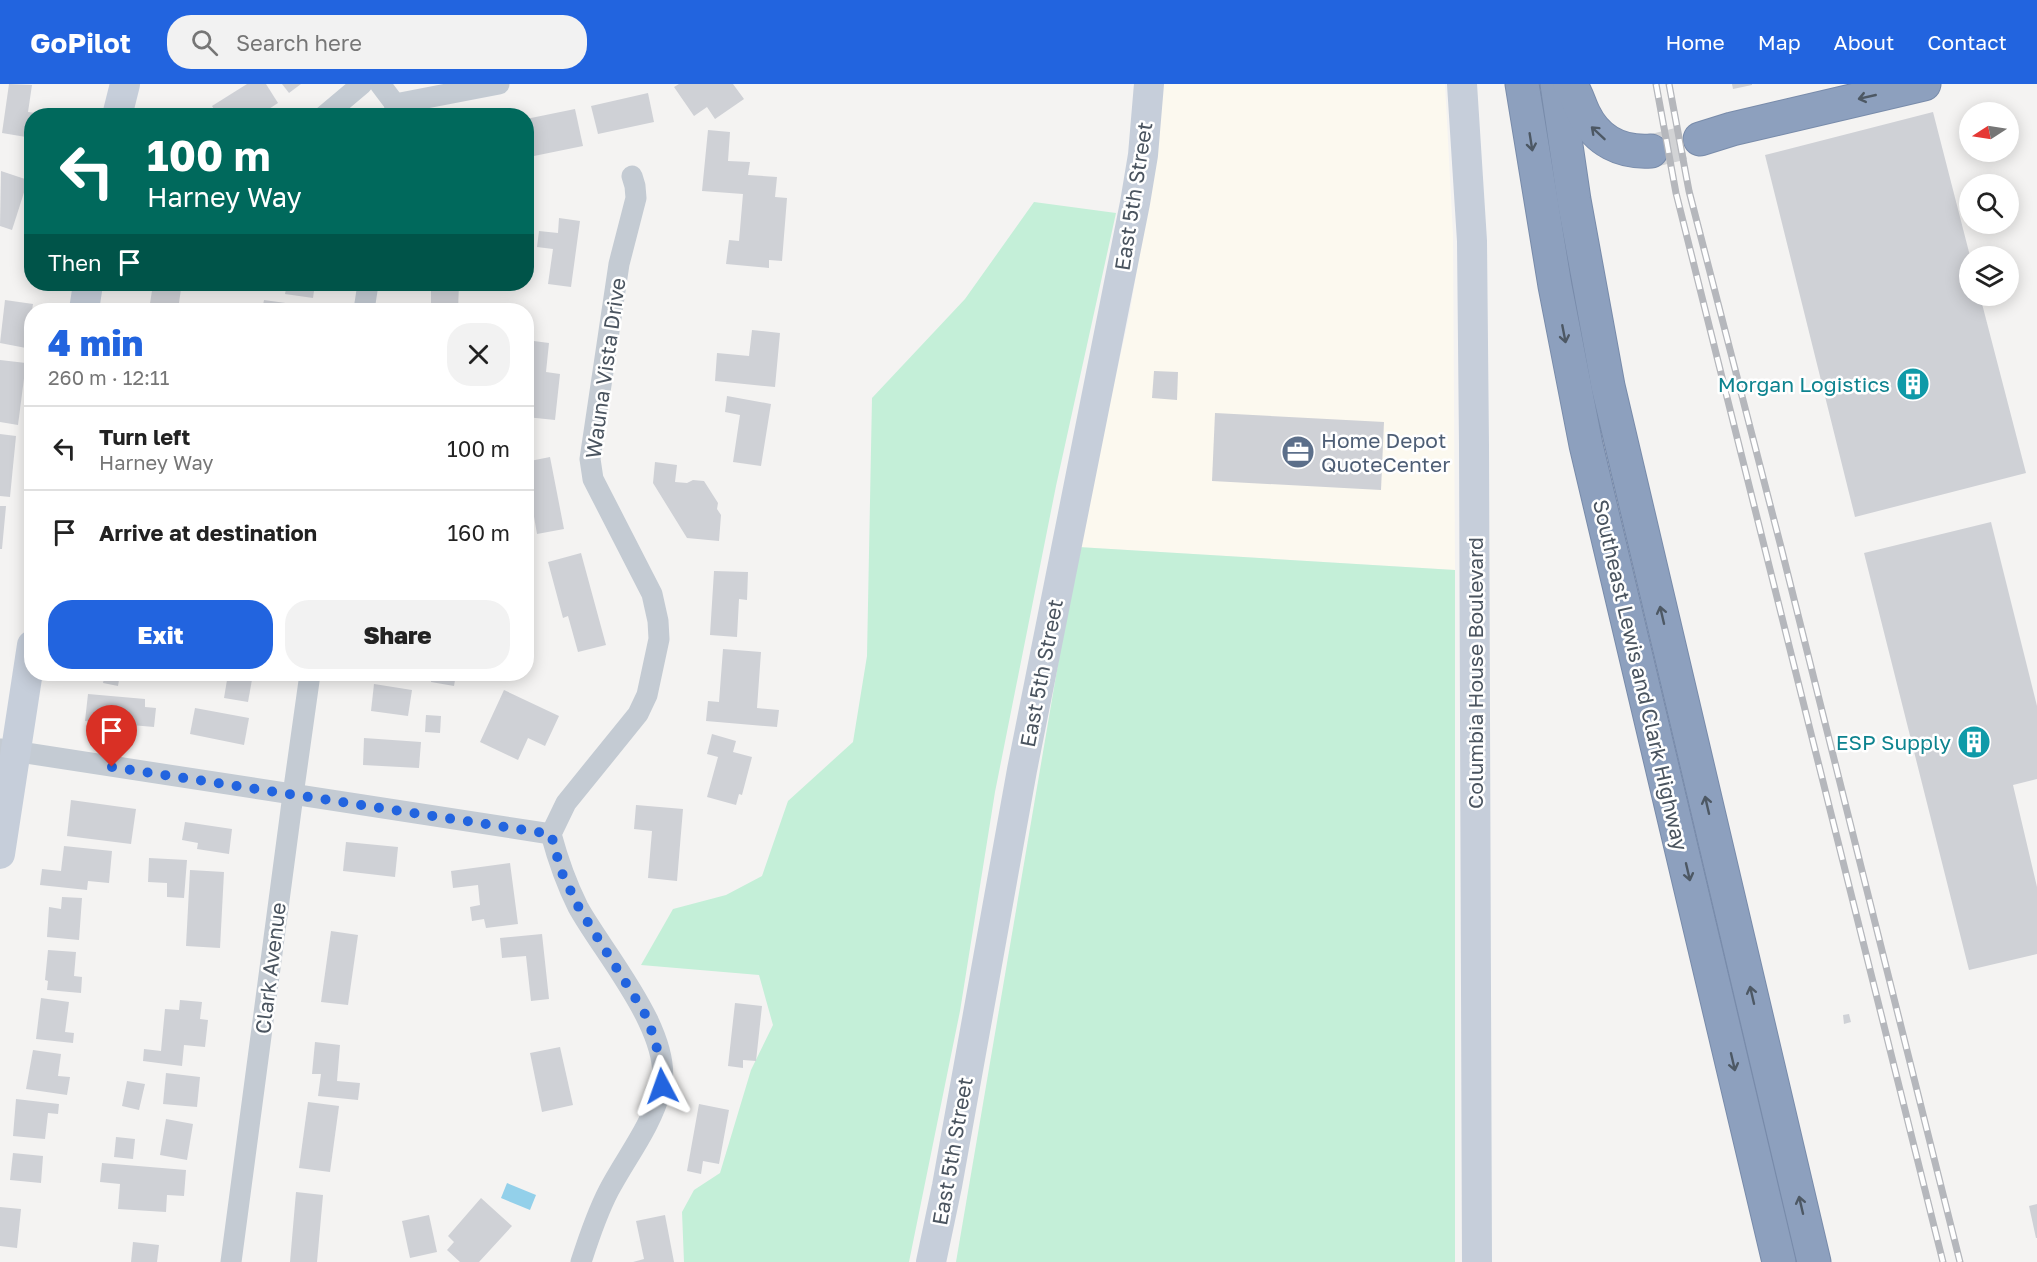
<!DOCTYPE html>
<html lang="en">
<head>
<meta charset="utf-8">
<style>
  :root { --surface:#fff; --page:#f2f2f2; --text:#222; --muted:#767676; --line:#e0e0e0; --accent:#2264df }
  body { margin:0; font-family:"Golos Text",sans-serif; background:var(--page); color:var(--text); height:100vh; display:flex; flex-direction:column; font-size:22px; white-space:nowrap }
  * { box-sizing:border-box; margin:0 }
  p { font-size:20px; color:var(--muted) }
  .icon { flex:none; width:33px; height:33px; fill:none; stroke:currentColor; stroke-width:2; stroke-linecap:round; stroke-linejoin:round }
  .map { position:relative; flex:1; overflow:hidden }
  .panel { position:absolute; left:24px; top:219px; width:510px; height:378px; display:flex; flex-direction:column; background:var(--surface); border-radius:24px; box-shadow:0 3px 15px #0003 }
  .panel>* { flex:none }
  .guide { position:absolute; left:24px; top:24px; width:510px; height:183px; border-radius:24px; box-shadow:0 3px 15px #0003; background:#00695c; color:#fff; overflow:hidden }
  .needle { width:39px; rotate:258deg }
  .tools { position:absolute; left:1959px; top:18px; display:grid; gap:12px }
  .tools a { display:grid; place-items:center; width:60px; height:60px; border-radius:50%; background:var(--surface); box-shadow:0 3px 15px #0003; font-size:30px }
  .pin { position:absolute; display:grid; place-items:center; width:51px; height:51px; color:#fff; margin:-62px -26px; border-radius:50% 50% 50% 0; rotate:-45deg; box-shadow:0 0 6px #0007 }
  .pin .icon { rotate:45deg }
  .me { position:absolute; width:66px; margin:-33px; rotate:356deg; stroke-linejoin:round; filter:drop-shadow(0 0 4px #0008) }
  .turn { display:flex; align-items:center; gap:21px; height:126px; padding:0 24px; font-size:27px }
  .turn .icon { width:78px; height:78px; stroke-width:2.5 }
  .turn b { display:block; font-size:42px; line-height:51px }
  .then { display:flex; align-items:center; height:57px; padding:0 24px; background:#0003; gap:12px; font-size:22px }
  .round { display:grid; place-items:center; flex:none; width:63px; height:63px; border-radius:24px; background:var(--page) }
  .summary { display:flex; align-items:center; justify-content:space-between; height:102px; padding:0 24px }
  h1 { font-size:36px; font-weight:800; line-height:45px; color:var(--accent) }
  .cta { display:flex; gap:12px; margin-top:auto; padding:12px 24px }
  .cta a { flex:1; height:69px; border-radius:24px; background:var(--accent); color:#fff; font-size:24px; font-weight:800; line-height:69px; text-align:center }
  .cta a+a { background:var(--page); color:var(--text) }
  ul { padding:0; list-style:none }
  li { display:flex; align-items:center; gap:18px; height:84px; padding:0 24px; border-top:2px solid var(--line) }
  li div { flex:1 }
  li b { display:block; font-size:22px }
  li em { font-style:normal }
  header { display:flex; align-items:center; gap:36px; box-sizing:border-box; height:84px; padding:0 30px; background:var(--accent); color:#fff }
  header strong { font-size:28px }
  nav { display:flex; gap:33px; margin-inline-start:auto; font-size:21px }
  .search { width:420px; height:54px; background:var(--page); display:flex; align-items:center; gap:15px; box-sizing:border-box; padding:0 21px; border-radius:24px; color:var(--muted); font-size:22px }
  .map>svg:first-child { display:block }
</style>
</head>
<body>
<header>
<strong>GoPilot</strong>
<div class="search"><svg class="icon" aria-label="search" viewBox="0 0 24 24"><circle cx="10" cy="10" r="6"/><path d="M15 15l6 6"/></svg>Search here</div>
<nav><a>Home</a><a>Map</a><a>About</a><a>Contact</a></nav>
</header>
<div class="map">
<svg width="2037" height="1178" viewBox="0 0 2037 1178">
  <rect width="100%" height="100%" fill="#f4f3f2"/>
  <polygon fill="#fcf9ef" points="1163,0 1445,0 1453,151 1455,486 1078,463 1130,228 1157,62"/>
  <g fill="#c4efd8">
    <polygon points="1034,118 1116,129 1056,402 995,708 960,927 909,1178 684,1178 682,1128 694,1106 720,1089 751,986 773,941 759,891 641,881 673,825 726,811 762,792 788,717 853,658 867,572 872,314 965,215"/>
    <polygon points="1078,463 1455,486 1455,1178 956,1178"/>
  </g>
  <polygon fill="#93d0ea" points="507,1099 536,1111 530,1126 501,1114"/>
  <g fill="#cfd1d6">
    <polygon points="9,0 32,1 28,28 44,30 32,32 32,54 2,49"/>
    <polygon points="247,0 266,0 278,19 258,32 218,32 212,22"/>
    <polygon points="282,0 301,0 289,9"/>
    <polygon points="679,0 733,0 744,15 715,35 707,23 694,32 674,3"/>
    <polygon points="1732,0 1752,0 1752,1 1733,5"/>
    <polygon points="648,9 654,38 598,50 591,22"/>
    <polygon points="575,25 583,62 529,73 526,62 526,35"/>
    <polygon points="1933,28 1970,172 1970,212 1980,212 2026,389 1855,433 1765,71"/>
    <polygon points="708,46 730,48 728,77 750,78 748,91 777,93 775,113 787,114 782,177 769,176 769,184 726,180 729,156 739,157 743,110 702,107"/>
    <polygon points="1,87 28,96 12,146 0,142"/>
    <polygon points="559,134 580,137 571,203 548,200 553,165 537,163 539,147 558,149"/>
    <polygon points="153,200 181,205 178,226 149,226"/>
    <polygon points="287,200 315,200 313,214 285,210"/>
    <polygon points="431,200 459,200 458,226 438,226 438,223 431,223"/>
    <polygon points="5,216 33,220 26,264 0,259"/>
    <polygon points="264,216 307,222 307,226 262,226"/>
    <polygon points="752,246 780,249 775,303 715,297 717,269 749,272"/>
    <polygon points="526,256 549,259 546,288 560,290 555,336 526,333 529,305 526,305"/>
    <polygon points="0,276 26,279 18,341 0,338"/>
    <polygon points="1154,287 1178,288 1177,316 1152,314"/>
    <polygon points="727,312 771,320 761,382 733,378 740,331 725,328"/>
    <polygon points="1215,329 1384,338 1381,406 1212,397"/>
    <polygon points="0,350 16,352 10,413 0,412"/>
    <polygon points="528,365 530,377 550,373 564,445 537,450 532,421 526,422"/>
    <polygon points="655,378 677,381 675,398 687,399 693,396 704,397 718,419 717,425 721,431 719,457 687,454 653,399"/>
    <polygon points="0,422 6,422 2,465 0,465"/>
    <polygon points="1991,438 2037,622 2037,695 2013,701 2037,803 2037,870 1969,886 1864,469"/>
    <polygon points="581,469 606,561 578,568 568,532 563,534 548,478"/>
    <polygon points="714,487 748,488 747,516 739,515 737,553 710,551"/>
    <polygon points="723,565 761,568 757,624 779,626 777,643 706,637 708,617 719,618"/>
    <polygon points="105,590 120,590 118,602 103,599"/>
    <polygon points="228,590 253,590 248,618 224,614"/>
    <polygon points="432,590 456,590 454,602 431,598"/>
    <polygon points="374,600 412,606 408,632 371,627"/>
    <polygon points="504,606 559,632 545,662 528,654 518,676 480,658"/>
    <polygon points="88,610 145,615 145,623 156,624 154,643 85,637"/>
    <polygon points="195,624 249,634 244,661 190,650"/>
    <polygon points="426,631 441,632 440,649 425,648"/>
    <polygon points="712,650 736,657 733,668 752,673 742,711 739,710 736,721 707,713 718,673 707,670"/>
    <polygon points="364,654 421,658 419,684 363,681"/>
    <polygon points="71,716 136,725 131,760 67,752"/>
    <polygon points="636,721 683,725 677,797 648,794 652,747 634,745"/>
    <polygon points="185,738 232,745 229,770 197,765 198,759 182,756"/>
    <polygon points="346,758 398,763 395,793 343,787"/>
    <polygon points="64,762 112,767 109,799 88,797 87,806 40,801 42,785 61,787"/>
    <polygon points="149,774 187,776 184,814 167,813 167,799 148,798"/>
    <polygon points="510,779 518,840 486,844 484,835 472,837 470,823 480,821 478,801 453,804 451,787"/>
    <polygon points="190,786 224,788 220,864 186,862"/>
    <polygon points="62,813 82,814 79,856 47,853 49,823 61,825"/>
    <polygon points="331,847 358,851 348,921 321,918"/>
    <polygon points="542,850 549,915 531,917 526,872 502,874 500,854"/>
    <polygon points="48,866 76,868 74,892 82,893 81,909 47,906 48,897 45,896"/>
    <polygon points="41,914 69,918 65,948 74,949 73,959 36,955"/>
    <polygon points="180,916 202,918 200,935 208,936 205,963 184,961 182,982 143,977 144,965 161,967 165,925 179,926"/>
    <polygon points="735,919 762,922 756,977 743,976 743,984 728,982"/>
    <polygon points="1849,930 1851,938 1844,940 1843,931"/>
    <polygon points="315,958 340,961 337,997 360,999 358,1016 318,1012 321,990 312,990"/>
    <polygon points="560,963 573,1021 542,1028 530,969"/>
    <polygon points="33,966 61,970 58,992 70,993 67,1011 26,1005"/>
    <polygon points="166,989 200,993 197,1023 163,1020"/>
    <polygon points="127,997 145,1000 139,1026 122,1022"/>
    <polygon points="16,1015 59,1020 58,1030 48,1029 45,1055 13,1052"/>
    <polygon points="308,1018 339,1022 330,1088 299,1084"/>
    <polygon points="699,1020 729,1026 719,1080 703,1077 701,1090 687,1087"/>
    <polygon points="166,1035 193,1040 187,1076 160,1071"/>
    <polygon points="116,1053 135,1055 133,1075 114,1073"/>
    <polygon points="13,1069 43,1072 41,1099 10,1096"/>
    <polygon points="102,1079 186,1086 184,1112 167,1111 166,1128 118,1125 120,1100 100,1098"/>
    <polygon points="296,1108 323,1111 317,1178 290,1178"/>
    <polygon points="481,1114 512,1142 479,1178 460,1178 447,1166 454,1158 448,1152"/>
    <polygon points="2037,1120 2037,1154 2036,1154 2029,1122"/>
    <polygon points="0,1123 21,1125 17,1164 0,1162"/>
    <polygon points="429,1131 437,1168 410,1174 402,1137"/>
    <polygon points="665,1131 674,1178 633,1178 644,1175 636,1137"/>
    <polygon points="133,1158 159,1161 157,1178 131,1178"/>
  </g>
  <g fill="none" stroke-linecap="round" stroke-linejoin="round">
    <polyline stroke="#d2d3d5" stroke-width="33" stroke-dasharray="33 16" stroke-linecap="butt" points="1651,67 1700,55"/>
    <defs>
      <g id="highway">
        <polyline points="1522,0 1555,202 1586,361 1779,1178"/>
        <polyline points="1557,0 1574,116 1608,302 1814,1178"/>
        <path d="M1570,0C1577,10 1579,20 1584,30C1597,57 1622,69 1651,67"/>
        <polyline points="1700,55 1732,45 1924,0"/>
      </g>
    </defs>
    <use href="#highway" stroke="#788baa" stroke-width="35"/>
    <g stroke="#c4cbd3" stroke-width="21">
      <polyline points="380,0 395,20 394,32"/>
      <polyline points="395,20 499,0"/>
      <polyline points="324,32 362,0"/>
      <polyline points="364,226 368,200"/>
      <polyline points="0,665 551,750"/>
      <polyline points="231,1178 293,711 310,590"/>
      <path d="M581,1178C589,1153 597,1129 609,1106C627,1072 651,1043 661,1005C675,950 603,869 578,823C566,799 558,776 551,750L566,719L638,630L647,611L659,555L658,537L652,510L593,395L590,375L619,180L636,114L635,102L632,92"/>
    </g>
    <g stroke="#c6ceda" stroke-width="30">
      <polyline points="1462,0 1472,157 1474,361 1477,1178"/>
      <polyline points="117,32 125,0"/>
      <polyline points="84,226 88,200"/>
      <polyline points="0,770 32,561"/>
      <polyline points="931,1178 947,1102 1022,686 1135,119 1143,71 1149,0"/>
    </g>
    <use href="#highway" stroke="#8da0be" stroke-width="33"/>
    <defs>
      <g id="rail">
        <polyline points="1656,0 1676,109 1943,1178"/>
        <polyline points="1669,0 1689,107 1781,463 1960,1178"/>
      </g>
    </defs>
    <use href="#rail" stroke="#b5b7bc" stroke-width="7"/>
    <use href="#rail" stroke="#fff" stroke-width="4.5" stroke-dasharray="14" stroke-linecap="butt"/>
  </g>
  <defs><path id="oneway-shaft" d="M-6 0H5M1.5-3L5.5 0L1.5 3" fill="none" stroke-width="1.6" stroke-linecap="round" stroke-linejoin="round" transform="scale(1.5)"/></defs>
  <g stroke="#4d5864">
    <use href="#oneway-shaft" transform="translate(1867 13) rotate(167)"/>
    <use href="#oneway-shaft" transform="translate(1598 49) rotate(-137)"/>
    <use href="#oneway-shaft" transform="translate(1531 58) rotate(81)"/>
    <use href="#oneway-shaft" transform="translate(1564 250) rotate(79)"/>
    <use href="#oneway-shaft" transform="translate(1662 531) rotate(-103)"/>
    <use href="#oneway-shaft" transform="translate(1707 721) rotate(-103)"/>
    <use href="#oneway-shaft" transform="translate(1688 788) rotate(77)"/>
    <use href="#oneway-shaft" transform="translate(1752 911) rotate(-103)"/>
    <use href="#oneway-shaft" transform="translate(1733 978) rotate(77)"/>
    <use href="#oneway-shaft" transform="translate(1801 1121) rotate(-103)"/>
  </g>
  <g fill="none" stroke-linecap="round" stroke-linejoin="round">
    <path stroke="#2264df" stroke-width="10" stroke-dasharray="0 18" d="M112,683L551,750L561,787L579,824L644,928C655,953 661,974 662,1002"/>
  </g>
  <defs>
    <symbol id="building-disc" viewBox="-11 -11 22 22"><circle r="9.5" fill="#0f9aa8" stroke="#fff"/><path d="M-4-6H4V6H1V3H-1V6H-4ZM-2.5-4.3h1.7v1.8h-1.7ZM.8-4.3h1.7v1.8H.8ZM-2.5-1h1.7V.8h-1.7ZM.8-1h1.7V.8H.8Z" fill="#fff"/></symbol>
    <symbol id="office-disc" viewBox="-11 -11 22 22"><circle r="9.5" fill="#5c6f8a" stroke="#fff"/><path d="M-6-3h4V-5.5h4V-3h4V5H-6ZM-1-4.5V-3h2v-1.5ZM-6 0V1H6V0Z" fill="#fff"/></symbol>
  </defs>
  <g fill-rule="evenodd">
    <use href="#building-disc" x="1894" y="281" width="38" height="38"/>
    <use href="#office-disc" x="1279" y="349" width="38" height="38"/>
    <use href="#building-disc" x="1955" y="639" width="38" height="38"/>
  </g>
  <g text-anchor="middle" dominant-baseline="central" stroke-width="5" stroke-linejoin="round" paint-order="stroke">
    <g font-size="21" fill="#4a545f" stroke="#fff">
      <text transform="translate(1133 112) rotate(-81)">East 5th Street</text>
      <text transform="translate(605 284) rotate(-82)">Wauna Vista Drive</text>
      <text transform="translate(1041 589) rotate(-79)">East 5th Street</text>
      <text transform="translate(1475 589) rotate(-90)">Columbia House Boulevard</text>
      <text transform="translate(1641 591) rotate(77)">Southeast Lewis and Clark Highway</text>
      <text transform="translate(270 884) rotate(-83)">Clark Avenue</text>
      <text transform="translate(952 1067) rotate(-80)">East 5th Street</text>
    </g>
    <g font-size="21" fill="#0d838f" stroke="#fff" text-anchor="end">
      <text x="1890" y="300">Morgan Logistics</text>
      <text x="1951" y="658">ESP Supply</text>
    </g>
    <g font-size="21" fill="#4e5e75" stroke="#fff" text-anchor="start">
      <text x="1321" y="356">Home Depot<tspan x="1321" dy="24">QuoteCenter</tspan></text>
    </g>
  </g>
</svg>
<div class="tools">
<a><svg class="needle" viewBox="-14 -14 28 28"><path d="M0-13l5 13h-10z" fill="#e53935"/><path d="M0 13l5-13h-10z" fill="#767676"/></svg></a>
<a><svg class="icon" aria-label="search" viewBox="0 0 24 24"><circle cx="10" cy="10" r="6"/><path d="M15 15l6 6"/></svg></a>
<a><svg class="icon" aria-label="layers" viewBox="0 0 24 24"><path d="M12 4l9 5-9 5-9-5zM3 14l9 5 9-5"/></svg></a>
</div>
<div class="pin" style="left:112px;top:683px;background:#d93025"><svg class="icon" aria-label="arrive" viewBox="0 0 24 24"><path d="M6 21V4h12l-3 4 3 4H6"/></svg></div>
<svg class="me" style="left:662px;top:1002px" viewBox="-20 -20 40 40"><path d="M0-17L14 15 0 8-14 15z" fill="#2264df" stroke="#fff" stroke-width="4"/></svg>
<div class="guide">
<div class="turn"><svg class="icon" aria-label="left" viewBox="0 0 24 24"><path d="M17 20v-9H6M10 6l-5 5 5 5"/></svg><div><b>100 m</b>Harney Way</div></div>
<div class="then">Then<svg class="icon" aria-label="arrive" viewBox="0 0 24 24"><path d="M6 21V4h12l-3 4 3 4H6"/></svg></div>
</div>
<section class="panel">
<div class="summary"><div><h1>4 min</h1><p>260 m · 12:11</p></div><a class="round"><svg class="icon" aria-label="close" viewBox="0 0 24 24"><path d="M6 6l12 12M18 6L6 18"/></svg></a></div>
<ul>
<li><svg class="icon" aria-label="left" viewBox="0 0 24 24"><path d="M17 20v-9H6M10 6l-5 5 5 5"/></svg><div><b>Turn left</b><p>Harney Way</p></div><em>100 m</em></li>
<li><svg class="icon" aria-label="arrive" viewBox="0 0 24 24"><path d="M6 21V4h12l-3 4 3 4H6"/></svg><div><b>Arrive at destination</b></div><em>160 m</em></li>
</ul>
<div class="cta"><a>Exit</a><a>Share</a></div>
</section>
</div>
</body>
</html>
